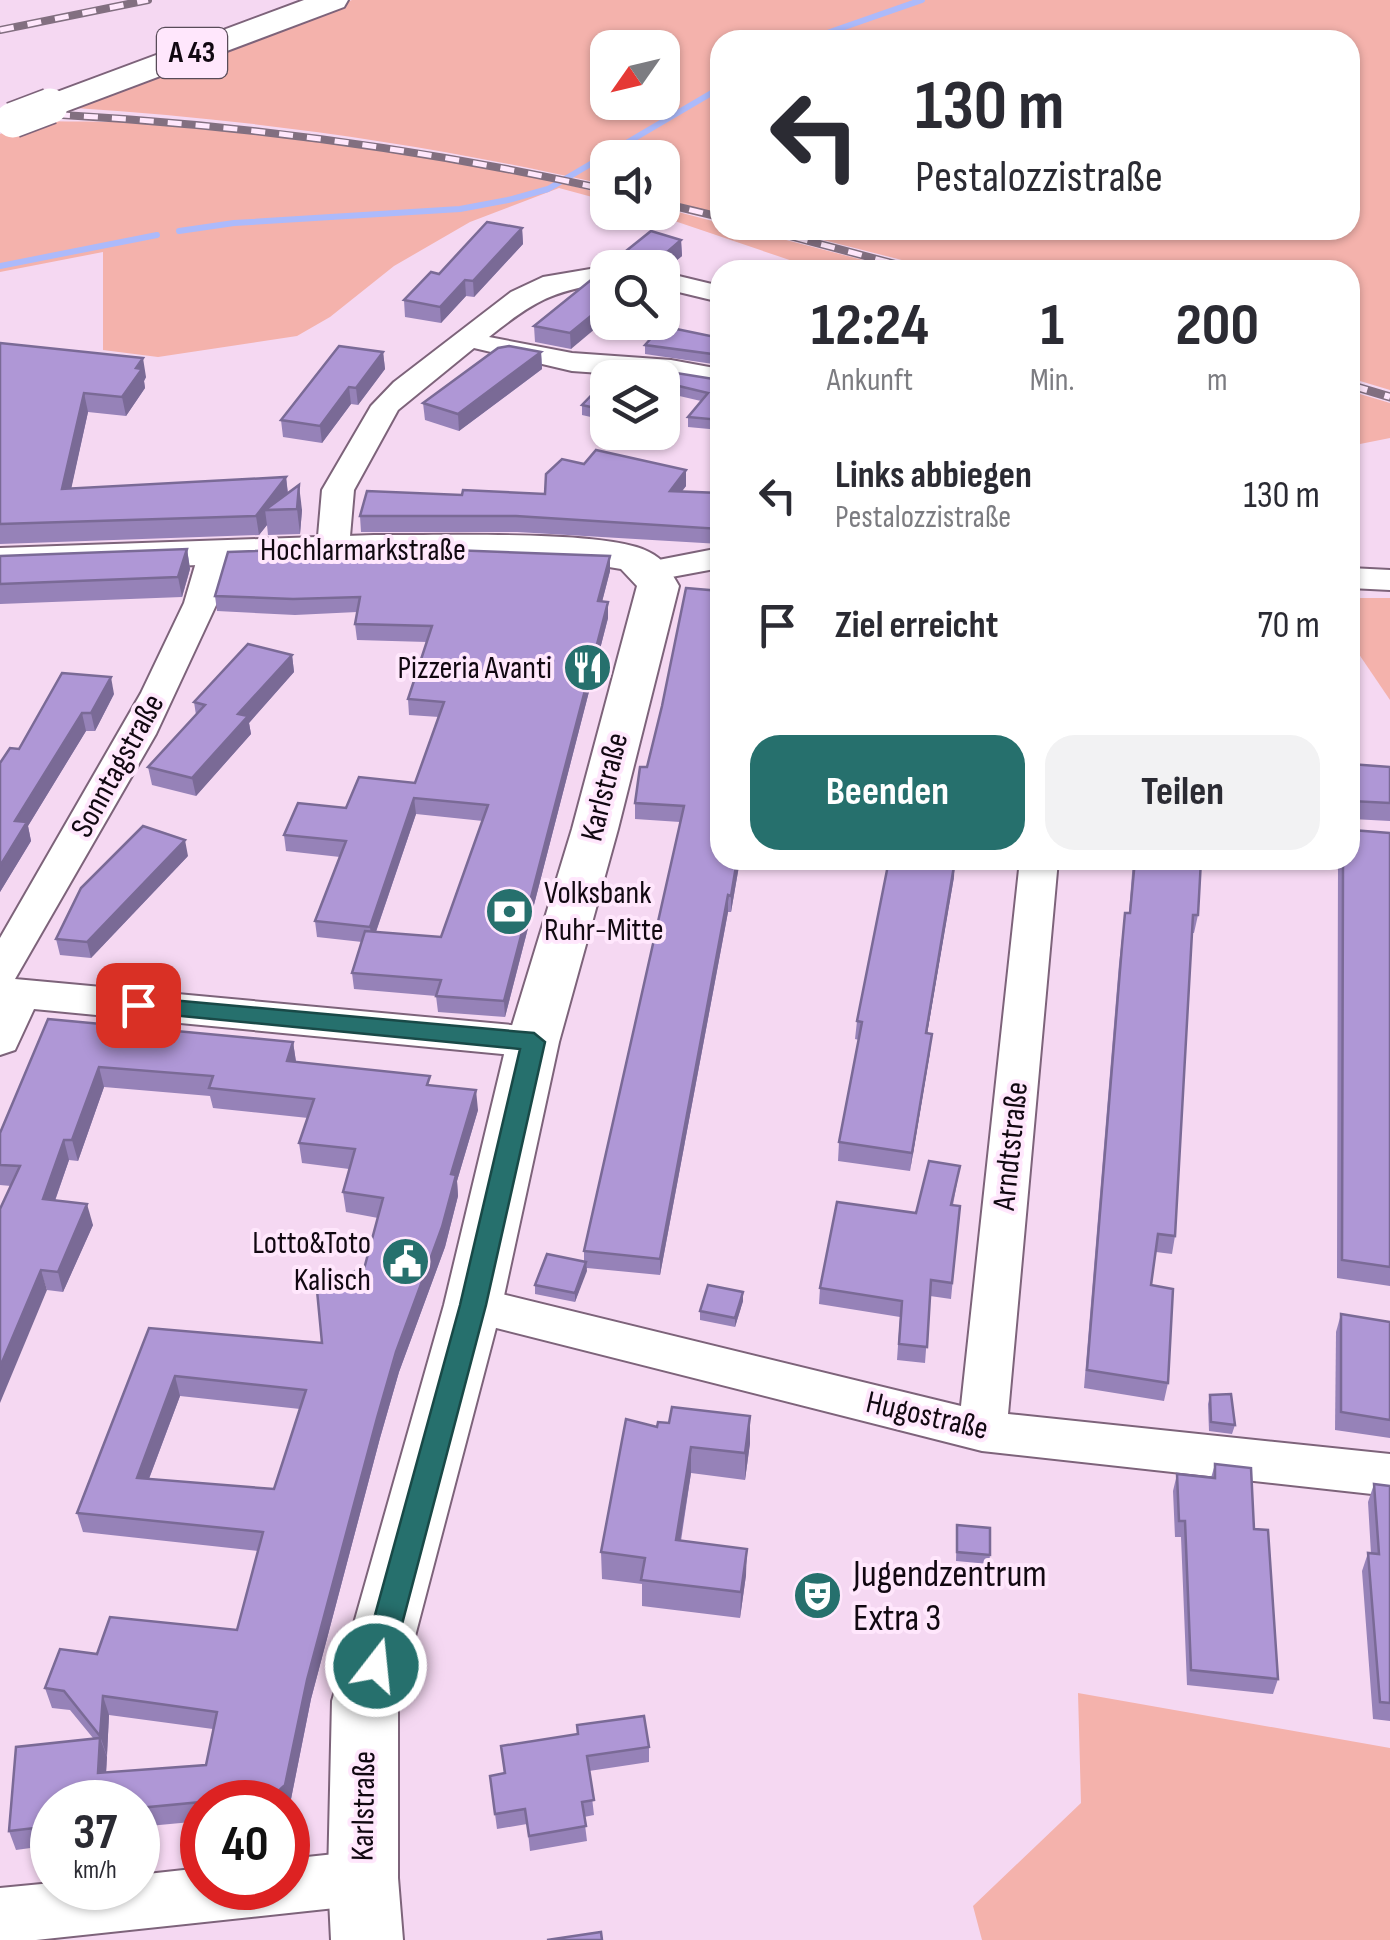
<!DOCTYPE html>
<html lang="de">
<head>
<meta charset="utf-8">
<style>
  :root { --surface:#fff; --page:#f2f2f3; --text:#2b2b33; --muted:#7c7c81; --accent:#26706d }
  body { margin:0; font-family:"Sofia Sans Condensed",sans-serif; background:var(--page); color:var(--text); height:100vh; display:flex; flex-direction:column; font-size:38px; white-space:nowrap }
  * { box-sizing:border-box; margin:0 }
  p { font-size:32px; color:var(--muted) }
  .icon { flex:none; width:55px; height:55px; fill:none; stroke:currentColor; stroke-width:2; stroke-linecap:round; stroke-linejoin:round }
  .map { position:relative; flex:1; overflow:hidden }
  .side { position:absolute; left:710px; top:260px; width:650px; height:610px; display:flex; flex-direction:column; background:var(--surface); border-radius:30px; box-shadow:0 2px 8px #0004 }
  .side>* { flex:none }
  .guide { position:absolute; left:710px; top:30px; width:650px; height:210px; border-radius:30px; box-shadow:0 2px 8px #0004; background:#fff; color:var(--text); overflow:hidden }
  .needle { width:65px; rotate:236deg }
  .fabs { position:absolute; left:590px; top:30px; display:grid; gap:20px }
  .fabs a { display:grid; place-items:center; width:90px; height:90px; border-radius:20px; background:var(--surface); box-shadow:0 2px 8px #0004; font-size:50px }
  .speed { position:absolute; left:30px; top:1780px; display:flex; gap:20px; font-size:50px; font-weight:700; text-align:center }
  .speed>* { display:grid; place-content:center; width:130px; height:130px; border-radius:50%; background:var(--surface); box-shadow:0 2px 8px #0004; line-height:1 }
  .speed small { font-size:25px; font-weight:400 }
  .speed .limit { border:15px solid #d22; background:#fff; color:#111 }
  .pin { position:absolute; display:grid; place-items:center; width:85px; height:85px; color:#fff; margin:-42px; border-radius:20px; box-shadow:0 5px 15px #0006 }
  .me { position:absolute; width:110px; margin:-55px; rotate:16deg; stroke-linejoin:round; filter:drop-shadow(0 0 8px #0008) }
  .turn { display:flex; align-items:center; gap:35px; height:210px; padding:0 40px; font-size:45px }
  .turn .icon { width:130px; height:130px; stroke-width:2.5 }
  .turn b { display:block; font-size:70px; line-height:85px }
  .eta { display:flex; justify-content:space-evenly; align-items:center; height:170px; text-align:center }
  .eta b { font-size:60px; font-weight:700; line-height:70px }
  .action { display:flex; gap:20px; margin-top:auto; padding:20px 40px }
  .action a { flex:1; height:115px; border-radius:30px; background:var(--accent); color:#fff; font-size:40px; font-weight:700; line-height:115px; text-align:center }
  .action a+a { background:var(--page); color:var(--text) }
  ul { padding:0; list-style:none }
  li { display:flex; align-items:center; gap:30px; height:130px; padding:0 40px }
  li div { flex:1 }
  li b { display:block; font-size:38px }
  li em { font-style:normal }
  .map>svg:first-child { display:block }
</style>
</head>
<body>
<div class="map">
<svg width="1390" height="1940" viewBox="0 0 1390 1940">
  <rect width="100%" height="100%" fill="#f5d8f2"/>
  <g fill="#f4b2ac" fill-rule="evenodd">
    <path d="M352,0H1390V390L1350,378V270H941L784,230H1350V40H720V214L663,199L662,158H608L607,185C428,144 258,120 75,108ZM608,48H662V102H608Z"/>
    <path d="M32,121C81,122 129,121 178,124C322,131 468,159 607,195V201L559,188L470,222L394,266L330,317L297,336L158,357L103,350V252L0,272V134Z"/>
    <polygon points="663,208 720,223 720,230 747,230 902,270 819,270 651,213 662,212"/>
    <polygon points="1350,391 1390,403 1390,438 1350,446"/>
    <polygon points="1350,598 1390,598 1390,700 1350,641"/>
    <polygon points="1078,1693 1390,1748 1390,1940 982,1940 973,1906 1081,1803"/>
  </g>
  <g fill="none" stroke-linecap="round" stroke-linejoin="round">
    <g stroke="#acbafb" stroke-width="6">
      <polyline points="807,40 922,0"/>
      <polyline points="179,231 234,223 460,209 508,200 548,189 720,88"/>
      <polyline points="0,266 157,235"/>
    </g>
    <defs>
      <g id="minor">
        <path d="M608,266L615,268H608V282C550,292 534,301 489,337L572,353L671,360L720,369V387L671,378L572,371L474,348L398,410L354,490L349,548L344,555H322L317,548L322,490L371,406L394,382L511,292L543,277Z"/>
        <polygon points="662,272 720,286 720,302 662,288"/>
        <polygon points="215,542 226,545 231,552 217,603 156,734 15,979 533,1027 548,1032 554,1042 548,1052 533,1057 34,1009 15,1050 0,1055 0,938 141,693 184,603 199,552 204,545"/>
        <polygon points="720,548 720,568 650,581 638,578 634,571 638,564"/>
        <polygon points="1350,568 1390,570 1390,590 1350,588"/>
        <polygon points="1020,860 1058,860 1008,1414 1390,1454 1390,1496 982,1451 457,1318 450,1305 457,1292 473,1287 961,1406"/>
        <polygon points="363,1851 383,1859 391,1878 383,1897 363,1905 36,1940 0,1940 0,1888 52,1883 52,1888 138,1888 138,1875 202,1868 202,1888 288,1888 288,1859"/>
      </g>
      <path id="tertiary" d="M374,535C431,536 606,529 649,552C664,559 671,572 679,586L618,829L559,1042L502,1305L398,1701V1878L403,1940H331L328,1878L332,1701L444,1305L507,1042L572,829L637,586L621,569L591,564L374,559L0,572V548Z"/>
      <polygon id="motorway" points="304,0 348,0 344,7 62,113 38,113 33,106 38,99"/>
    </defs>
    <use href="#minor" stroke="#7d637a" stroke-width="4"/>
    <use href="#tertiary" stroke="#7d637a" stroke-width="4"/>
    <use href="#motorway" stroke="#7d637a" stroke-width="4"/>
    <use href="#minor" fill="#fff" fill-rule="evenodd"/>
    <use href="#tertiary" fill="#fff" fill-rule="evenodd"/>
    <use href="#motorway" fill="#fff" fill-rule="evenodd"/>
    <defs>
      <g id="rail-far1">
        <polyline points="0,30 148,0"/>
        <path d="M0,112C206,120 407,145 608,190"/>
        <polyline points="662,203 720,217"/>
        <polyline points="767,230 918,270"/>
      </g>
      <polyline id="rail" points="1350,385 1390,397"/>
    </defs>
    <use href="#rail-far1" stroke="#826f80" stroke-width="8"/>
    <use href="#rail" stroke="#826f80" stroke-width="9"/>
    <use href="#rail-far1" stroke="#ffe7fc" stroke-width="5" stroke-dasharray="14" stroke-linecap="butt"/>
    <use href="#rail" stroke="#ffe7fc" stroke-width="6" stroke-dasharray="18" stroke-linecap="butt"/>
    <defs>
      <polyline id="motorway-bridge" points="13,120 50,106"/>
    </defs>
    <use href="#motorway-bridge" stroke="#7d637a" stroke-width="38" stroke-linecap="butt"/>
    <use href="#motorway-bridge" stroke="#fff" stroke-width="35"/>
  </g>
  <g fill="#9682b8" fill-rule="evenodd">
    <polygon points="522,228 523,244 474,297 466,296 441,323 405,317 404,300 439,274"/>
    <polygon points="681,240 682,256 666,269 662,269 662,268 611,268"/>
    <polygon points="608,269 571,349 535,342 534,326"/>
    <polygon points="720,338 720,365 645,354 645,345"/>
    <polygon points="0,343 146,377 144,381 145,388 126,416 88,412 71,488 286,477 288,493 302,510 300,534 268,535 267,525 259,535 0,544"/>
    <polygon points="383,352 385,369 358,405 351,404 322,443 283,437 281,420"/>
    <polygon points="541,352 542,369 459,431 425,420 423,403"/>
    <polygon points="608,378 608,421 582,415 582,405"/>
    <polygon points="662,378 720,380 720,430 688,427 688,417 701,401 662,392"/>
    <polygon points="584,464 686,470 686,486 682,491 720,493 720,544 517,532 361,532 360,516 462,495 545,494"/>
    <polygon points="187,549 190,569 182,597 0,604 0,556"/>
    <path d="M610,571L602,602L608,618L505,1017L438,1012L436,996L354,989L352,973L362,942L317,937L315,921L340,857L286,851L284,835L346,808L415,783L439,717L409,715L408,699L427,642L357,640L355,624L357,612L295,615L217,611L215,596ZM416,814L483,821L441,937L376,932Z"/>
    <polygon points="720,591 720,860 740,860 731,912 728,912 660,1275 587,1268 575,1302 535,1294 535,1285 584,1261 584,1251 680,822 635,819 635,803 647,767"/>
    <polygon points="292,655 294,672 249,723 251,734 196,796 152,785 148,767 196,715 194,702"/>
    <polygon points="114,694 95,731 86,731 28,826 31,841 0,892 0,763 19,749"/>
    <polygon points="1350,764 1390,767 1390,821 1352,819 1352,830 1390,833 1390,1286 1337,1278 1338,860 1350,860"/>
    <polygon points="188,856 91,958 60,955 56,939"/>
    <polygon points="1133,860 1201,860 1198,915 1194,933 1192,933 1175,1236 1172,1254 1156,1252 1151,1285 1168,1383 1164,1401 1084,1388 1119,964 1125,913 1129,913"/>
    <polygon points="954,877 927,1033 930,1052 910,1171 838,1161 839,1142 859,1040 855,1039 857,1021"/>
    <path d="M48,1019L293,1042L296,1062L431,1085L478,1110L457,1181L458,1196L445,1247L399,1372L380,1438L311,1699L290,1804L288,1806V1802H202V1821L138,1827V1802H52V1845L16,1850L9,1831L93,1738L70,1710L52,1708L45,1688L97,1654L237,1630L258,1551L83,1532L77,1513L149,1328L322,1343L364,1269L378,1218L346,1212L343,1192L349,1169L302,1163L299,1143L308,1118L213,1108L210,1096L104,1087L78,1161L69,1160L55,1201L93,1225L63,1292L47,1290L11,1186L0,1185V1133ZM180,1396L300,1409L274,1489L149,1479ZM109,1715L213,1729L206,1765L106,1772Z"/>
    <polygon points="960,1166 953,1205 960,1206 951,1299 930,1296 925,1363 897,1360 900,1317 819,1304 820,1288 916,1213"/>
    <polygon points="743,1292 743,1301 735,1327 700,1320 700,1311"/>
    <polygon points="1341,1314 1390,1322 1390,1438 1335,1430 1336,1332"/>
    <polygon points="1210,1395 1235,1425 1232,1434 1209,1431 1208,1404"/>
    <polygon points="657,1427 750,1443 745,1480 691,1473 681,1541 746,1575 740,1618 642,1606 642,1584 602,1579 601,1552"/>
    <polygon points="1215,1464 1254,1529 1278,1679 1273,1694 1187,1685 1181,1537 1175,1537 1173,1491 1177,1474 1211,1478"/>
    <polygon points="1374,1484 1390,1486 1390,1721 1373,1719 1362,1571 1368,1553 1371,1554 1368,1502"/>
    <polygon points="957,1525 990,1555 989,1564 956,1561"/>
    <polygon points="501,1746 649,1747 649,1762 589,1771 594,1815 584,1817 587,1841 530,1851 527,1824 497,1829 490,1776 504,1773"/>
  </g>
  <g fill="#7a6a96">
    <polygon points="522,228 523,244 474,297 473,281"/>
    <polygon points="681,240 682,256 666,269 666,253"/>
    <polygon points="660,253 660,268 649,268"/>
    <polygon points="465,280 466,296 441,323 440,307"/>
    <polygon points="608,302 608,318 571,349 570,333"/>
    <polygon points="383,352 385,369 358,405 356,388"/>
    <polygon points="541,352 542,369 459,431 458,414"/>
    <polygon points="143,358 146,377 144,381 145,388 126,416 122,397 136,368"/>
    <polygon points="349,387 351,404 322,443 320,426"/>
    <polygon points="84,393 88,412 67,508 62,489"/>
    <polygon points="686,470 686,486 670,507 670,491"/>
    <polygon points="286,477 288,496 265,510 267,525 259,535 256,516"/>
    <polygon points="299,485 302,510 300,534 297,509"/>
    <polygon points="187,549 190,569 182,597 178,577"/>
    <polygon points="610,556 610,571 598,617 598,601"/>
    <polygon points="608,602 608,618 505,1017 504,1001"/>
    <polygon points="292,655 294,672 249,723 251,734 196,796 192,778 238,714"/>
    <polygon points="111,677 114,694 95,731 91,713"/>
    <polygon points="82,713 86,731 28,826 31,841 0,892 0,866 15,821"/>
    <polygon points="414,798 416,814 372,943 370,927"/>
    <polygon points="185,840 188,856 91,958 87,942"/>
    <polygon points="737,860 740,860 731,912 731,896"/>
    <polygon points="955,860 954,877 924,1052 926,1033"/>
    <polygon points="728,895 728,912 660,1275 660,1259"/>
    <polygon points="932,1034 930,1052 910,1171 912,1153"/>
    <polygon points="293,1042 296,1062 287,1061"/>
    <polygon points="99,1067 104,1087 78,1161 72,1140"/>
    <polygon points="476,1090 478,1110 457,1181 458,1196 445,1247 399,1372 380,1438 311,1699 290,1804 288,1806 288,1802 276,1802 274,1795 377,1418"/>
    <polygon points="64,1140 69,1160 48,1220 43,1199"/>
    <polygon points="87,1204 93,1225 63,1292 58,1272"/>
    <polygon points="586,1262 587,1271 575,1302 575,1293"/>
    <polygon points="41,1270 47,1290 0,1403 0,1367"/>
    <polygon points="743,1292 743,1301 735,1327 735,1318"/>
    <polygon points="175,1376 180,1396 142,1497 137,1478"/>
    <polygon points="750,1416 750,1443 745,1480 745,1453"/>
    <polygon points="691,1447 691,1473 676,1567 676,1540"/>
    <polygon points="747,1549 746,1575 740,1618 741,1592"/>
    <polygon points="103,1696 109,1715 107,1756 100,1736"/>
    <polygon points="100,1738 107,1757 105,1792 98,1773"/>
  </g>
  <g fill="#af97d6" stroke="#7a6a96" stroke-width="2.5" fill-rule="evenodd">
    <polygon points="487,222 522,228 473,281 465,280 440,307 404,300 431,272 439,274"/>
    <polygon points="651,231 681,240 666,253 660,253 658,260 649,268 611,268 611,263"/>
    <polygon points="608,269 608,302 570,333 534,326 602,271"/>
    <polygon points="662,326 720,338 720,355 645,345"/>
    <polygon points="0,343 143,358 136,368 142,369 122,397 84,393 62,489 286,477 256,516 0,524"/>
    <polygon points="339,346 383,352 356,388 349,387 320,426 281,420"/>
    <polygon points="509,346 541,352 458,414 423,403 498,348"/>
    <polygon points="614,370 670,372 720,380 720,420 688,417 708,393 662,382 662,378 608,378"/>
    <polygon points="608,378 608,411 582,405"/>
    <polygon points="596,450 686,470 670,491 720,493 720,529 516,516 360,516 367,491 462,495 463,490 545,494 546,474 562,459 584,464"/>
    <polygon points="299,485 297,509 265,510"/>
    <polygon points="372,547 610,556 598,601 608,602 504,1001 436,996 441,980 352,973 365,931 441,937 488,805 414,798 370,927 315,921 346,841 284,835 298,803 346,808 359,777 415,783 444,702 408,699 432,626 355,624 360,597 293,599 215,596 228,552"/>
    <polygon points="187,549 178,577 0,584 0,556"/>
    <polygon points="686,588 720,591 720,860 737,860 731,896 728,895 660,1259 584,1251 684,806 635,803 640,767 647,767 662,706"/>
    <polygon points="248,644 292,655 238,714 248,716 192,778 148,767 205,705 194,702"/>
    <polygon points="62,673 111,677 91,713 82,713 15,821 27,822 0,866 0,763 10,748 19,749"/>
    <polygon points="1350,764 1390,767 1390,803 1352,801 1352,830 1390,833 1390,1267 1342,1260 1343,860 1350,860"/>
    <polygon points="143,826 185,840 87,942 56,939 81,888"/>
    <polygon points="889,860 955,860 926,1033 932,1034 912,1153 839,1142 862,1022 857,1021"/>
    <polygon points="1135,860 1201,860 1198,915 1193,915 1175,1236 1158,1234 1151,1285 1173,1289 1168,1383 1087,1370 1122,946 1125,913 1130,913"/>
    <path d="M48,1019L293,1042L287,1061L430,1076L427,1085L476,1090L451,1174L456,1175L442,1227L396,1352L377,1418L307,1680L285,1785L274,1795L138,1808V1802H52V1826L9,1831L16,1747L100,1738L98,1773L206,1765L217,1712L103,1696L100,1736L64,1691L45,1688L60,1649L97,1654L110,1617L237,1630L263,1532L77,1513L149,1328L322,1343L316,1280L364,1269L383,1198L343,1192L355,1149L299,1143L314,1099L209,1088L213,1076L99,1067L72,1140H64L43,1199L87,1204L58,1272L41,1270L0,1367V1209L20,1166L0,1165V1133ZM175,1376L306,1390L274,1489L137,1478Z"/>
    <polygon points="929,1161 960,1166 951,1205 960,1206 952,1283 931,1280 927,1347 899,1344 902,1301 820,1288 837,1202 916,1213"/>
    <polygon points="547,1254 586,1262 575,1293 535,1285"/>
    <polygon points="708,1285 743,1292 735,1318 700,1311"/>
    <polygon points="1341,1314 1390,1322 1390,1420 1341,1412"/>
    <polygon points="1231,1394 1235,1425 1211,1422 1210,1395"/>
    <polygon points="672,1407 750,1416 745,1453 691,1447 676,1540 747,1549 741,1592 641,1580 645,1558 601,1552 626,1419 657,1427 658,1422 669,1423"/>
    <polygon points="1215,1464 1251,1468 1254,1529 1268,1530 1278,1679 1191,1670 1185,1521 1179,1521 1177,1474 1215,1478"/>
    <polygon points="1374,1484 1390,1486 1390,1703 1380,1702 1368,1553 1379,1554"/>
    <polygon points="957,1525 990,1528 990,1555 957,1552"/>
    <polygon points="644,1716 649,1747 587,1756 594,1800 582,1802 586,1826 529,1836 525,1809 495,1814 490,1776 505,1773 501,1746 578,1734 577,1725"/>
    <polygon points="601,1932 602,1940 547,1940"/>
  </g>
  <polygon fill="#26706d" stroke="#194947" stroke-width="2.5" points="138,997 534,1033 545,1042 486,1305 391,1666 386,1675 376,1679 365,1675 361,1666 460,1305 520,1049 130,1011 127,1005"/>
  <defs>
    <symbol id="restaurant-disc" viewBox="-11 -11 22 22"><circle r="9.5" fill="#26706d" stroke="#ffe7fc"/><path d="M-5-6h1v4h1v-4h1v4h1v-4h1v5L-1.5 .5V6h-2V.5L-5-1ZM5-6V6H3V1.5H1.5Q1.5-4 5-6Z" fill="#fff"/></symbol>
    <symbol id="bank-disc" viewBox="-11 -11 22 22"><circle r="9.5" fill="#26706d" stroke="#ffe7fc"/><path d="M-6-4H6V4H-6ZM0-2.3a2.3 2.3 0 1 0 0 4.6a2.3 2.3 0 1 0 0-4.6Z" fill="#fff"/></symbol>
    <symbol id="civic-disc" viewBox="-11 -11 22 22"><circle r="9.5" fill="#26706d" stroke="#ffe7fc"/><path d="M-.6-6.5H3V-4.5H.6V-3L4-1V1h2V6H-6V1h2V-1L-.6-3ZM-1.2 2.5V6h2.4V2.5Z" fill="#fff"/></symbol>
    <symbol id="theatre-disc" viewBox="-11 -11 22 22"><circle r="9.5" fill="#26706d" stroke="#ffe7fc"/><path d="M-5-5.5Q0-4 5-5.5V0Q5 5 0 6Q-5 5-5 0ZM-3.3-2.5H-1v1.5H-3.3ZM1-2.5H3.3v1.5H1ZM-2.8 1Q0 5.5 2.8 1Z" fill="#fff"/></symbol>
  </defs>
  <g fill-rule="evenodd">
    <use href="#restaurant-disc" x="560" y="640" width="55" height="55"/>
    <use href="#bank-disc" x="482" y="884" width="55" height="55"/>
    <use href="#civic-disc" x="378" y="1234" width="55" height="55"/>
    <use href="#theatre-disc" x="790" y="1568" width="55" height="55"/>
  </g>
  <g text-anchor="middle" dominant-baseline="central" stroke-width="8" stroke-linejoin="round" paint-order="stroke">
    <rect fill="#ffe7fc" stroke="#584b58" stroke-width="2.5" x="157" y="28" width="70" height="50" rx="8"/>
    <g font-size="30" font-weight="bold" fill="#110811">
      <text x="192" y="53">A 43</text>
    </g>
    <g font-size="32" fill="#110811" stroke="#ffe7fc">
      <text x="363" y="550">Hochlarmarkstraße</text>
      <text transform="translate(118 766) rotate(-61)">Sonntagstraße</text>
      <text transform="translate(605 787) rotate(-76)">Karlstraße</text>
      <text transform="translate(1011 1146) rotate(-84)">Arndtstraße</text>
      <text transform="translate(927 1416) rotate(13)">Hugostraße</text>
      <text transform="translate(364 1806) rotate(-89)">Karlstraße</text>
    </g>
    <g font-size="32" fill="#110811" stroke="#ffe7fc" text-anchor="end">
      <text x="552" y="668">Pizzeria Avanti</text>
      <text x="544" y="893" text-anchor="start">Volksbank<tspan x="544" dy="37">Ruhr-Mitte</tspan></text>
      <text x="371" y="1243">Lotto&amp;Toto<tspan x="371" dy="37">Kalisch</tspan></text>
    </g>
    <g font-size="38" fill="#110811" stroke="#ffe7fc" text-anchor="start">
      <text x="853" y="1574">Jugendzentrum<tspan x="853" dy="44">Extra 3</tspan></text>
    </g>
  </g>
</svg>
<div class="fabs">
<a><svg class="needle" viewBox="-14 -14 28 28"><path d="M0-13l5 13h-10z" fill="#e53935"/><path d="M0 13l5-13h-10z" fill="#7c7c81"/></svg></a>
<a><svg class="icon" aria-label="sound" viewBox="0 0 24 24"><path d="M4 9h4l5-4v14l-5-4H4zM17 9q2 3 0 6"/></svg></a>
<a><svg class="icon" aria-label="search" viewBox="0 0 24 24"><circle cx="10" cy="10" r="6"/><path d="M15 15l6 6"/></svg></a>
<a><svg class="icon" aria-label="layers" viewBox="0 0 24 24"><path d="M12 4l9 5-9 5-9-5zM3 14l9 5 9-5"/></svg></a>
</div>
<div class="speed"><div>37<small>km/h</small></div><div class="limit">40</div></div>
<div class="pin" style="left:138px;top:1005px;background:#d93025"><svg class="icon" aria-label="arrive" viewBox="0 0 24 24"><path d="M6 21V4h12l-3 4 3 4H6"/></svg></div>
<svg class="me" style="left:376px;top:1666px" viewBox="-20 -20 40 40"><circle r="17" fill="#26706d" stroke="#fff" stroke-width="3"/><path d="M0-11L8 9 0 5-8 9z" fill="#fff"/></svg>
<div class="guide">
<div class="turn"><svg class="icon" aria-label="left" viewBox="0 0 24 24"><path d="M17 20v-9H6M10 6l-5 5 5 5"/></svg><div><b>130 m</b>Pestalozzistraße</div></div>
</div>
<section class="side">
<div class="eta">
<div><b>12:24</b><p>Ankunft</p></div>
<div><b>1</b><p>Min.</p></div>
<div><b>200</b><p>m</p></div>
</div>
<ul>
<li><svg class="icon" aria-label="left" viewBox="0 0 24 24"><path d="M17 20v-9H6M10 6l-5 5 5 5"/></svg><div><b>Links abbiegen</b><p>Pestalozzistraße</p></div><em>130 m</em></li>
<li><svg class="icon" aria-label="arrive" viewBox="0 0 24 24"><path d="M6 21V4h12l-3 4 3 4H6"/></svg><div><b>Ziel erreicht</b></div><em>70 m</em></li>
</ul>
<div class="action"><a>Beenden</a><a>Teilen</a></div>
</section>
</div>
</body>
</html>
